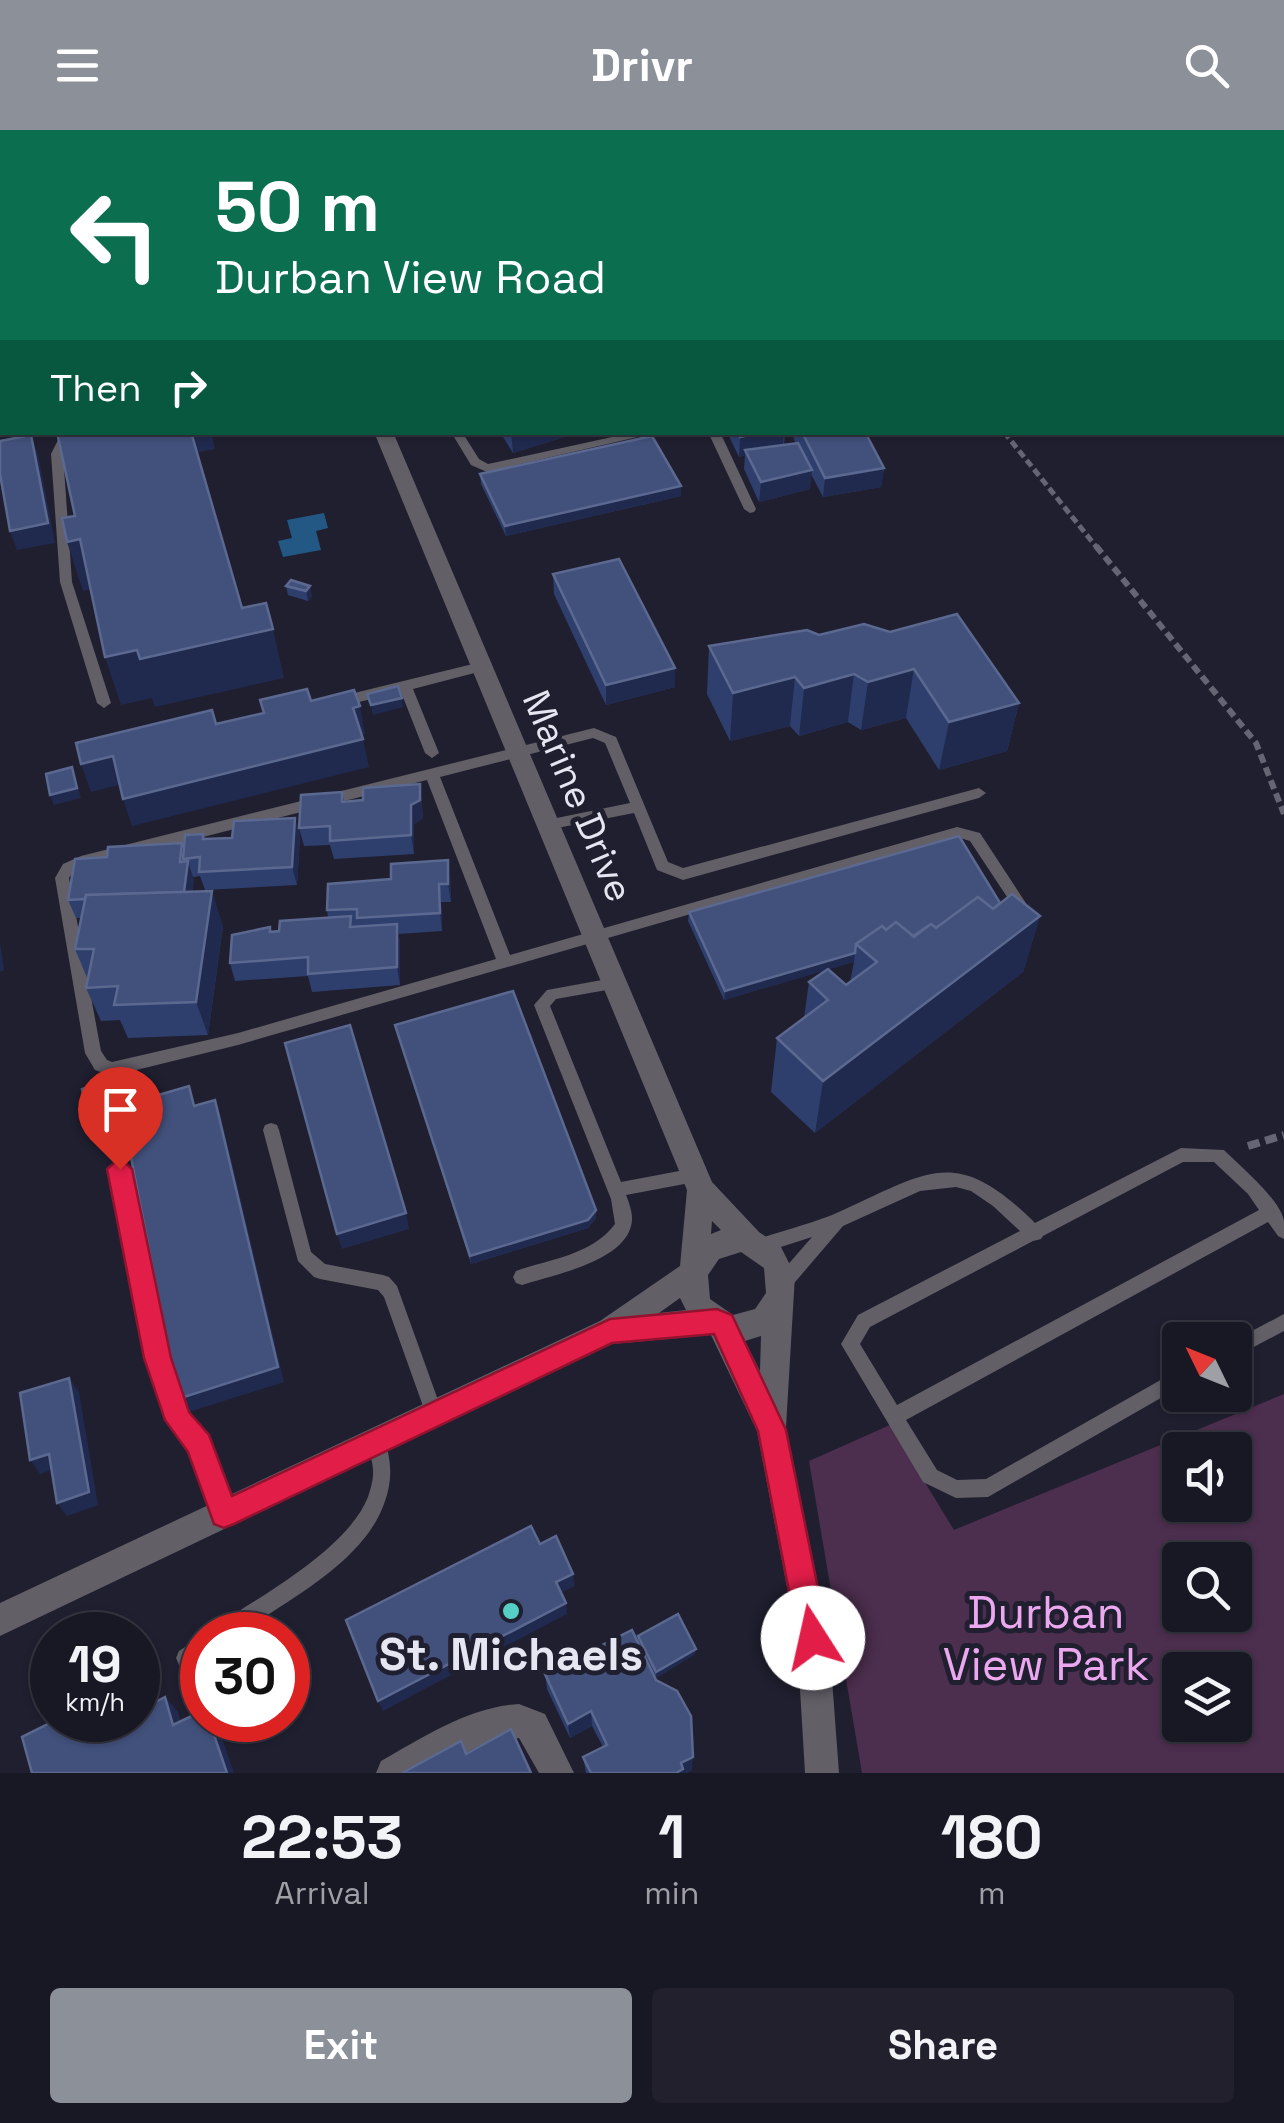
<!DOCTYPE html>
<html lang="en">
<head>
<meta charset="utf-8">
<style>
  :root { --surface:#181724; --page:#21202c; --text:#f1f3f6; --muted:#9f9fa6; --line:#363641; --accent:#8c9099 }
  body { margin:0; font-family:"Space Grotesk",sans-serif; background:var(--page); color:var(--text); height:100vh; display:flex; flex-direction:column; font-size:38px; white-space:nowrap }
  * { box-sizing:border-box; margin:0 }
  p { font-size:32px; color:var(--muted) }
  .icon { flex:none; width:55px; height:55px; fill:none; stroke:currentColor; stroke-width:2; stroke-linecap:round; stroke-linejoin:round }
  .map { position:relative; height:1643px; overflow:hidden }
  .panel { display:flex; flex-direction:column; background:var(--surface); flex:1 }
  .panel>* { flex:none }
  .guide { position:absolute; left:0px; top:0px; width:1285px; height:305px; box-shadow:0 2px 8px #0004,0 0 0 2px var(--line); background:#0b6e4f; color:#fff; overflow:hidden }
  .needle { width:65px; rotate:313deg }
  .fabs { position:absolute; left:1162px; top:1192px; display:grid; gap:20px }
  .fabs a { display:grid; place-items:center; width:90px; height:90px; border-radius:10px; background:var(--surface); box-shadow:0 2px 8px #0004,0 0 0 2px var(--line); font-size:50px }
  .speed { position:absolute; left:30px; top:1482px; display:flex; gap:20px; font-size:50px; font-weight:700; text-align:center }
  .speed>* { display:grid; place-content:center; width:130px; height:130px; border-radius:50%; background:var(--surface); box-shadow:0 2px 8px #0004,0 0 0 2px var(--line); line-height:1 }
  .speed small { font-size:25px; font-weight:400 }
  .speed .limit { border:15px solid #d22; background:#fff; color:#111 }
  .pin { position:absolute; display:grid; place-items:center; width:85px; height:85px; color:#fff; margin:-102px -42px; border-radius:50% 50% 50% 0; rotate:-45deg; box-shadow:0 0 10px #0007 }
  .pin .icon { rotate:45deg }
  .me { position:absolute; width:110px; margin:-55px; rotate:350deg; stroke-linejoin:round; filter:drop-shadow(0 0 8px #0008) }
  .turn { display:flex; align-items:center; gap:35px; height:210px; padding:0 50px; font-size:45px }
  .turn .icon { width:130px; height:130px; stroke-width:2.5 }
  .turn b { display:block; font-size:70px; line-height:85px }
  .then { display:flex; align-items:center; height:95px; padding:0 50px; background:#0003; gap:20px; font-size:38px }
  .eta { display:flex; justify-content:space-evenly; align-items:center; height:170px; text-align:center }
  .eta b { font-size:60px; font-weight:700; line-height:70px }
  .cta { display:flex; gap:20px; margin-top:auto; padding:20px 50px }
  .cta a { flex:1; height:115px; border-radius:10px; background:var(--accent); color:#fff; font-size:40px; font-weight:700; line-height:115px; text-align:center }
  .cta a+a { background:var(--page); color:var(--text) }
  header { display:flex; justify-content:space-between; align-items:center; height:130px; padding:0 50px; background:var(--accent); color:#fff; font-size:45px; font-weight:700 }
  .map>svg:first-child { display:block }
</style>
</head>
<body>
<header><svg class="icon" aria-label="menu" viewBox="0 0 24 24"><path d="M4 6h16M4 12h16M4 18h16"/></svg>Drivr<svg class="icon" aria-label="search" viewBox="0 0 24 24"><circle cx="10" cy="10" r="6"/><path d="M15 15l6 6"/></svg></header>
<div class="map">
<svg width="1284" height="1643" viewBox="0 0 1284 1643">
  <rect width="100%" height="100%" fill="#201f30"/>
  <path fill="#4c2e4e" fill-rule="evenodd" d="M1284,1264V1643H862L809,1331L890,1295L954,1400ZM1180,1320H1235V1375H1180ZM1180,1430H1235V1485H1180ZM1180,1540H1235V1595H1180Z"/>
  <polygon fill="#245884" points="324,383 328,398 316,401 321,420 283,427 278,411 292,408 287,390"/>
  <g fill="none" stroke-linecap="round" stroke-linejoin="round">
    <polyline stroke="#656574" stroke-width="5" stroke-dasharray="8 4" stroke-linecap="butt" points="1004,302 1098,419"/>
    <polyline stroke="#656574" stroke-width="6" stroke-dasharray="9 5" stroke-linecap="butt" points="1096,416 1256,613 1284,684"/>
    <polyline stroke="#656574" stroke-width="8" stroke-dasharray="12 6" stroke-linecap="butt" points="1248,1016 1284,1005"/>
    <g fill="#625f67" fill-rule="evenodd">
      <polygon points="62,302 74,302 63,324 72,452 111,573 104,578 97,573 60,452 51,324"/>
      <polygon points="388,302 409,302 385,311 381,310 381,304"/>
      <polygon points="451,302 462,302 479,329 488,334 635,302 659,302 487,342 471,335"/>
      <polygon points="708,302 720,302 756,379 754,382 750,383 744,379"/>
      <polygon points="481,532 488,537 486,540 413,559 439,623 432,628 425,623 401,562 338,577 331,572 338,567"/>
      <path d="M594,598L616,607L668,732L683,738L979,658L986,663L979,668L683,750L657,740L634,683L547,700L542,699L540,695L547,690L630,673L605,613L593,608L440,647L510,825L957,697L980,703L1031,781L1029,785H1019L970,711L957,707L238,915L112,946L95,940L85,923L55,748L63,734L81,726ZM427,650L496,829L238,903L112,932L107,930L101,921L69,748L73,742L85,737Z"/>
      <path d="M613,848L618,850L621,854L618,858L556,869L550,876L621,1052L695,1038L701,1040L703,1045L701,1050L695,1052L626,1065C630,1075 634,1086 631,1096C622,1132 553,1145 522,1155L516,1153L513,1147L516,1141C550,1129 592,1125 615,1094L611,1069L534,875L547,860Z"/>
      <polygon points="271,993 277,995 279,1000 311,1122 325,1134 383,1145 389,1147 397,1156 443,1284 440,1290 434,1293 428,1290 384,1167 378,1160 320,1149 314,1147 298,1131 263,1000 265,995"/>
      <path d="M1181,1018L1224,1020C1240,1036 1280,1069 1284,1091C1284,1097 1284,1103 1284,1109L1278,1106L1268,1092L906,1290L937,1340L957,1350L986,1349L1180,1239V1257L988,1367L956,1368L923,1352L841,1214L858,1185L1020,1101L993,1076L971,1061L956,1057L920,1061L843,1096L790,1158L784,1160L778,1158L775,1152L778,1146L812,1107L759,1124L753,1121L751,1116L753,1111C782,1100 813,1094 841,1081C930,1041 956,1015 1035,1093ZM1183,1032H1214L1248,1064L1259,1080L897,1275L860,1214L870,1197L1033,1111L1041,1109L1043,1106Z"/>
      <polygon points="120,1032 126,1034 128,1039 166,1228 185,1285 205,1308 233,1384 231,1391 224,1393 217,1391 192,1319 169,1290 148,1228 112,1039 114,1034"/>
      <polygon points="1284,1184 1284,1201 1235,1227 1235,1210"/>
      <path d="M377,1303L383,1306C392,1329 393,1351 384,1374C366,1424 309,1458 266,1486C258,1491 249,1498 240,1503C231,1507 219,1505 209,1505L212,1498C258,1468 347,1420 368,1367C370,1361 373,1351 373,1344C374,1331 366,1319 371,1306Z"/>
      <polygon points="202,1506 202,1528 186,1538 179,1535 176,1528 179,1521"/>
    </g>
    <g fill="#625f67" fill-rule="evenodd">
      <polygon points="250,0 266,0 267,2 251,2"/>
      <path d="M374,302H393L712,1052L759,1102L781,1117L795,1145L786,1297L829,1509L839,1643H805L797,1509L757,1301L711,1205L612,1214L0,1506V1473L600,1191L680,1136L687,1060ZM712,1091L721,1100L711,1104ZM741,1122L764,1138L766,1163L755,1179L733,1185L710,1169L708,1145L719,1129ZM680,1168L686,1180L659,1183ZM761,1206L760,1241L745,1211Z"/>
      <path d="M519,1574L545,1584L574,1643H539L519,1608L483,1614L426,1643H376L381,1631C424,1607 469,1577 519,1574Z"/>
    </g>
  </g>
  <g fill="#2e3f6e" fill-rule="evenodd">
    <polygon points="441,0 593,0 593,2 447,2"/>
    <polygon points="500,302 564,302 564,307 513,323"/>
    <polygon points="727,302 785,302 784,315 796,314 791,302 865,302 884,338 881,357 823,367 811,344 810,359 759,372 744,339 745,325 739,327"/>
    <polygon points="480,344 681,356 681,366 506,406 481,354"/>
    <polygon points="553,444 675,538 675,557 606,575 554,464"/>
    <polygon points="291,450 312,466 308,471 288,465 286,456"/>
    <polygon points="819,505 1019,573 1007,621 939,640 906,588 861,600 848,592 799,606 790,596 730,611 707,564 709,516"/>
    <polygon points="420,654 423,688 414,694 414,724 334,729 330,715 304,716 299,698 342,662 344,671 363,670"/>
    <polygon points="295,688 300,706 297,755 205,760 200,746 193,747 193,762 223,796 208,905 128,908 120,890 101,891 86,858 88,850 75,819 81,788 76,788 68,770 107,727 182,713 184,720 203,704 205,709 232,708"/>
    <polygon points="450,749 451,772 441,772 442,801 398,804 400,812 400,855 312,862 308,846 235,851 230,833 279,801 328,787 327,780"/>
    <path d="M1000,773L1040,786L1023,842L815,1003L771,962L777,908L804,888L809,852L825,840L724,870L688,791L689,782ZM854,832L850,852L846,855L828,839Z"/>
    <polygon points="395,895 596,1080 596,1088 588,1098 471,1134"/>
    <polygon points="638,1506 695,1524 656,1548 638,1512"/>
    <polygon points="545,1544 692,1640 686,1643 586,1643 583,1627 603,1617 592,1596 570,1608 547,1559"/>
  </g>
  <g fill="#202a4f">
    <polygon points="2,48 2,78 0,78 0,49"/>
    <polygon points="2,130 2,151 0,151 0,131"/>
    <polygon points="190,302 211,302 215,319 195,323"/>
    <polygon points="511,302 564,302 564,307 513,323"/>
    <polygon points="761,302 784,302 783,316 745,320 745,325 739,327 740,307"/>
    <polygon points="31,305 38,325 55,413 17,420 10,401"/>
    <polygon points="884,338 881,357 823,367 825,348"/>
    <polygon points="812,340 810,359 759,372 761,352"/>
    <polygon points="681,356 681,366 506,406 505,396"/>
    <polygon points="80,409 96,458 83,461 67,412"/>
    <polygon points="310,456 312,466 308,471 306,461"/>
    <polygon points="273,499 284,548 155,577 152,568 121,575 105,527 137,520"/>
    <polygon points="675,538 675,557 606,575 606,555"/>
    <polygon points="914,539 906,588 861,600 868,552"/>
    <polygon points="854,544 848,592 799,606 804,558"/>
    <polygon points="795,547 790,596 730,611 733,563"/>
    <polygon points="402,568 403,577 373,585 371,575"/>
    <polygon points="1019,573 1007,621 939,640 949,592"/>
    <polygon points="360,576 365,604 358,605 353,578"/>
    <polygon points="363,609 369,637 132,696 123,669"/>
    <polygon points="113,626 123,654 91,662 81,634"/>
    <polygon points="72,637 81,668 54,675 50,665"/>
    <polygon points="420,654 423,688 414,694 414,724 411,705 411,675"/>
    <polygon points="295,688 300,706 297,755 292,737"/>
    <polygon points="182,713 187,728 183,729 187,740 188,731 194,750 191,781 184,763 180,732"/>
    <polygon points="448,730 450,749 451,772 448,754"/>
    <polygon points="439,754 441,772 442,801 440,783"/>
    <polygon points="212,761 223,796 208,905 196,872"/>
    <polygon points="1040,786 1023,842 815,1003 823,951"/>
    <polygon points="397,794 400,812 400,855 397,837"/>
    <polygon points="0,812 4,840 0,842"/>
    <polygon points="855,823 854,832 724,870 725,861"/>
    <polygon points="115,948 119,957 125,985 92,995 88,986"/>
    <polygon points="215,970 221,987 284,1252 186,1283 178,1269"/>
    <polygon points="596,1080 596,1088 588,1098 471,1134 470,1126"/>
    <polygon points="406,1083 409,1099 342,1119 337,1104"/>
    <polygon points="69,1248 79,1262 98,1375 67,1386 57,1373"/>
    <polygon points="49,1324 59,1337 40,1344 30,1330"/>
    <polygon points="573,1444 575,1456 558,1464 556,1452"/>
    <polygon points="566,1473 567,1484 383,1581 378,1571"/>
    <polygon points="696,1519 695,1524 656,1548 656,1542"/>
    <polygon points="165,1567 178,1582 186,1609 173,1595"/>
    <polygon points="591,1581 592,1596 570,1608 568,1594"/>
    <polygon points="101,1590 111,1590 118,1612 104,1598"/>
    <polygon points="209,1590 214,1590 217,1594 234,1643 227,1643"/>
    <polygon points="693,1627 692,1640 686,1643 676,1643 681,1633"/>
  </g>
  <g fill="#42517c" stroke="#5b688f" stroke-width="2.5">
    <polygon points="0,0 21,0 22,2 2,2 2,48 0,49"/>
    <polygon points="472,0 521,0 520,2 474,2"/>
    <polygon points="2,93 2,130 0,131 0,94"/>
    <polygon points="57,302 191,302 242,478 266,473 273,499 140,529 137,520 105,527 80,409 67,412 62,388 75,386"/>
    <polygon points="737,302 761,302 740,307"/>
    <polygon points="802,302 865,302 884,338 825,348"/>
    <polygon points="31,305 48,393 10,401 0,344 0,311"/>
    <polygon points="652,306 681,356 505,396 480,344"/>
    <polygon points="798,313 812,340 761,352 745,320"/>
    <polygon points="619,429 675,538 606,555 553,444"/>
    <polygon points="291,450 310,456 306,461 286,456"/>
    <polygon points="957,484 1019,573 949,592 914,539 868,552 854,544 804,558 795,547 733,563 709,516 807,500 819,505 864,494 890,502"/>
    <polygon points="398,556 402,568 371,575 367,564"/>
    <polygon points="307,559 311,571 354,560 360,576 353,578 363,609 123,669 113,626 81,634 76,613 212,580 216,594 264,583 260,570"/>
    <polygon points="72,637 77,658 50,665 46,644"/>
    <polygon points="420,654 420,670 411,675 411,705 330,711 330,696 299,698 301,665 342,662 342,672 363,670 363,658"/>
    <polygon points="295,688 292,737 199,742 200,727 183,729 185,705 203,704 203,709 232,708 234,691"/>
    <polygon points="959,706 1000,773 993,779 978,767 936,798 931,794 913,806 896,792 886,800 882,796 856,814 855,823 725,861 689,782"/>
    <polygon points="182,713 180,732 188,731 184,762 86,765 85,769 68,770 75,729 107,727 108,717"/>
    <polygon points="448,730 448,754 439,754 440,783 357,788 357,779 327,780 328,754 391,749 391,734"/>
    <polygon points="212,761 196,872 114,875 118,856 86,858 94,819 75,819 86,765"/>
    <polygon points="1012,764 1040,786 823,951 777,908 828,870 809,852 828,839 846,855 877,832 856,814 882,796 886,800 896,792 914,807 931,794 936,798 978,767 993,779"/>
    <polygon points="351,786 350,797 397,794 397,837 308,844 308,827 230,833 232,805 270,797 270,802 279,801 280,791"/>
    <polygon points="513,861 596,1080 588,1090 470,1126 395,895"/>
    <polygon points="350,895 406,1083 337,1104 285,913"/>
    <polygon points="115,948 121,976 88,986 82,959"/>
    <polygon points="189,956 194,976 215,970 278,1237 178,1269 121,976"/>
    <polygon points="69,1248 89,1362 57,1373 49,1324 30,1330 20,1263"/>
    <polygon points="531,1396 540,1414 556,1406 573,1444 556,1452 566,1473 378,1571 346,1490"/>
    <polygon points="678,1484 696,1519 656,1542 638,1506"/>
    <polygon points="632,1500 656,1550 677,1561 691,1586 693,1627 681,1633 683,1639 676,1643 591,1643 583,1627 607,1615 591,1581 568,1594 545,1544"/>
    <polygon points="165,1567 173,1595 202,1581 202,1590 209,1590 227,1643 32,1643 22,1607 56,1590 101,1590 104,1598 120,1590 138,1590 138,1581"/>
    <polygon points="511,1599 531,1643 402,1643 461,1611 466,1624"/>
  </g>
  <polygon fill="#e11d48" stroke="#92132f" stroke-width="2.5" points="120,1028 132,1039 171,1228 189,1282 209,1305 232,1366 610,1189 717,1179 732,1185 786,1300 828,1508 823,1519 813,1523 803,1519 798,1508 758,1301 714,1204 612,1213 234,1394 224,1398 214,1394 188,1322 165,1290 144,1228 107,1039"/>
  <circle fill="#55cec5" stroke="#201f30" stroke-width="4" cx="511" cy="1481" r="10"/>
  <g text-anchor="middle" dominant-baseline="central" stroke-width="10" stroke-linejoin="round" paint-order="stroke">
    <g font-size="38" fill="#e6e6f2" stroke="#201f30">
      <text transform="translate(578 666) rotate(67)">Marine Drive</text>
    </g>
    <g font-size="45" fill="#eca8ef" stroke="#201f30">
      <text x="1046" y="1482">Durban<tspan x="1046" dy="52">View Park</tspan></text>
    </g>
    <g font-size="45" font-weight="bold" fill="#e6e6f2" stroke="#201f30">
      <text x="511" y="1524">St. Michaels</text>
    </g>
  </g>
</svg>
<div class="fabs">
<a><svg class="needle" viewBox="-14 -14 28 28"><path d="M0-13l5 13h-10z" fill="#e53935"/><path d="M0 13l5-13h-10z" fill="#9f9fa6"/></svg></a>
<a><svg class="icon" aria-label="sound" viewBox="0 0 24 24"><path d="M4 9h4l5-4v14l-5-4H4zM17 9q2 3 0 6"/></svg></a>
<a><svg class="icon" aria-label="search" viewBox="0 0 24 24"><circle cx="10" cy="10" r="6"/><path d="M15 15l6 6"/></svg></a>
<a><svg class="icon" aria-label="layers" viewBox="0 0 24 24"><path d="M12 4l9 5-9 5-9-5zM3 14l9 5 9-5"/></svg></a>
</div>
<div class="speed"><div>19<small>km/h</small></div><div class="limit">30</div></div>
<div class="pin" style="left:120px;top:1039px;background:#d93025"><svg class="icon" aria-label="arrive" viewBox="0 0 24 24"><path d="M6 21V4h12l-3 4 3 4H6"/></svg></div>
<svg class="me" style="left:813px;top:1508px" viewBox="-20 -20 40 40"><circle r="19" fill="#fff"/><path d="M0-13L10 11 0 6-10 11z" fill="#e11d48"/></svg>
<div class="guide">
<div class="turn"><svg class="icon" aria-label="left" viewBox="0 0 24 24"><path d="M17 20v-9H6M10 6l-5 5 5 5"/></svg><div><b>50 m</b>Durban View Road</div></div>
<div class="then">Then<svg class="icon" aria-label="right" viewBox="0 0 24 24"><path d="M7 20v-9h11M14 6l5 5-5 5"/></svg></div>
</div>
</div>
<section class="panel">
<div class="eta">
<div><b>22:53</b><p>Arrival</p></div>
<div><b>1</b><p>min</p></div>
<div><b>180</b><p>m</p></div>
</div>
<div class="cta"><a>Exit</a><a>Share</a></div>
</section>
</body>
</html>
